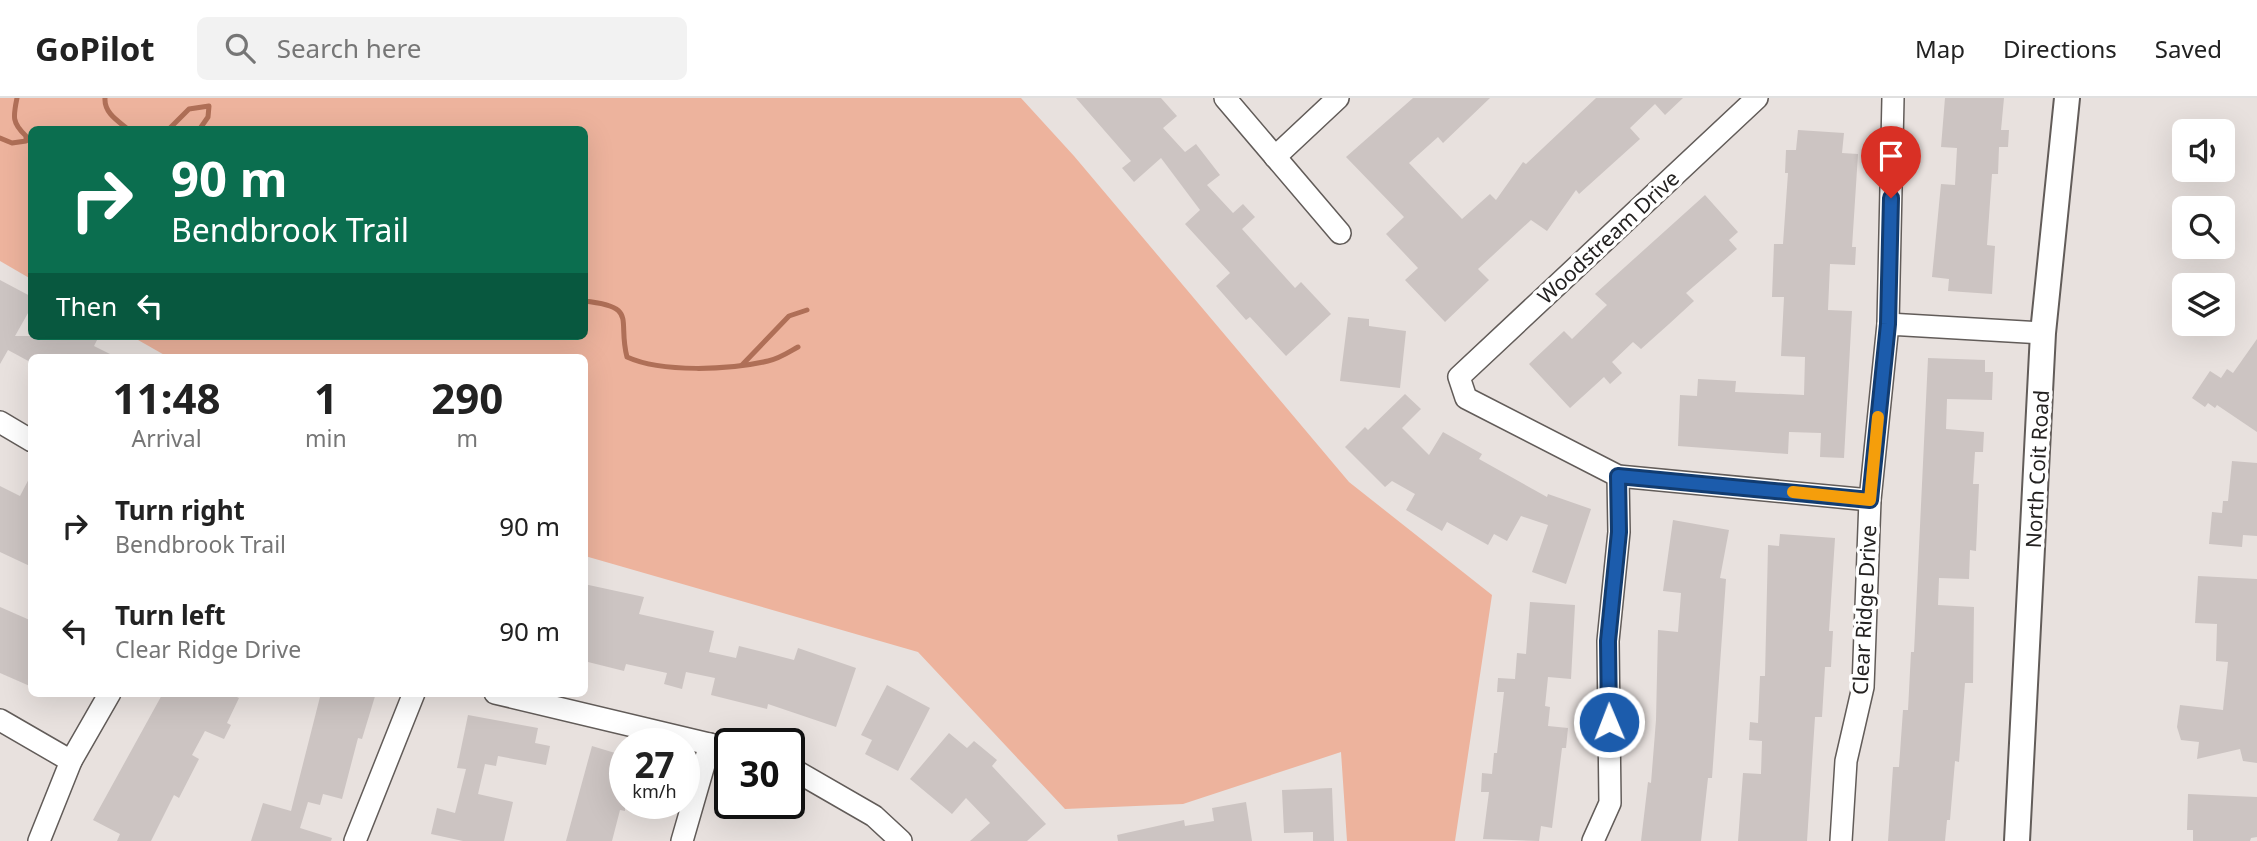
<!DOCTYPE html>
<html lang="en">
<head>
<meta charset="utf-8">
<style>
  :root { --surface:#fff; --page:#f2f2f2; --text:#222; --muted:#767676; --line:#e0e0e0 }
  body { margin:0; font-family:"Noto Sans",sans-serif; background:var(--page); color:var(--text); height:100vh; display:flex; flex-direction:column; font-size:26px; white-space:nowrap }
  * { box-sizing:border-box; margin:0 }
  p { font-size:23px; color:var(--muted) }
  .icon { flex:none; width:38px; height:38px; fill:none; stroke:currentColor; stroke-width:2; stroke-linecap:round; stroke-linejoin:round }
  .map { position:relative; flex:1; overflow:hidden }
  .drawer { position:absolute; left:28px; top:256px; width:560px; height:343px; display:flex; flex-direction:column; background:var(--surface); border-radius:10px; box-shadow:0 7px 28px #0002 }
  .drawer>* { flex:none }
  .guide { position:absolute; left:28px; top:28px; width:560px; height:214px; border-radius:10px; box-shadow:0 7px 28px #0002; background:#0b6e4f; color:#fff; overflow:hidden }
  .fabs { position:absolute; left:2172px; top:21px; display:grid; gap:14px }
  .fabs a { display:grid; place-items:center; width:63px; height:63px; border-radius:10px; background:var(--surface); box-shadow:0 7px 28px #0002; font-size:35px }
  .speed { position:absolute; left:609px; top:630px; display:flex; gap:14px; font-size:35px; font-weight:700; text-align:center }
  .speed>* { display:grid; place-content:center; width:91px; height:91px; border-radius:50%; background:var(--surface); box-shadow:0 7px 28px #0002; line-height:1 }
  .speed small { font-size:18px; font-weight:400 }
  .speed .limit { border:4px solid #111; border-radius:10px; background:#fff; color:#111 }
  .pin { position:absolute; display:grid; place-items:center; width:60px; height:60px; color:#fff; margin:-72px -30px; border-radius:50% 50% 50% 0; rotate:-45deg; box-shadow:0 0 7px #0007 }
  .pin .icon { rotate:45deg }
  .me { position:absolute; width:77px; margin:-38px; rotate:359deg; stroke-linejoin:round; filter:drop-shadow(0 0 5px #0008) }
  .turn { display:flex; align-items:center; gap:24px; height:147px; padding:0 28px; font-size:32px }
  .turn .icon { width:91px; height:91px; stroke-width:2.5 }
  .turn b { display:block; font-size:49px; line-height:60px }
  .then { display:flex; align-items:center; height:66px; padding:0 28px; background:#0003; gap:14px; font-size:26px }
  .eta { display:flex; justify-content:space-evenly; align-items:center; height:119px; text-align:center }
  .eta b { font-size:42px; font-weight:700; line-height:49px }
  ul { padding:0; list-style:none }
  li { display:flex; align-items:center; gap:21px; height:105px; padding:0 28px }
  li div { flex:1 }
  li b { display:block; font-size:26px }
  li em { font-style:normal }
  header { display:flex; align-items:center; gap:42px; box-sizing:border-box; height:98px; padding:0 35px; background:var(--surface); border-bottom:2px solid var(--line) }
  header strong { font-size:33px }
  nav { display:flex; gap:38px; margin-inline-start:auto; font-size:24px }
  .search { width:490px; height:63px; background:var(--page); display:flex; align-items:center; gap:18px; box-sizing:border-box; padding:0 24px; border-radius:10px; color:var(--muted); font-size:26px }
  .map>svg:first-child { display:block }
</style>
</head>
<body>
<header>
<strong>GoPilot</strong>
<div class="search"><svg class="icon" aria-label="search" viewBox="0 0 24 24"><circle cx="10" cy="10" r="6"/><path d="M15 15l6 6"/></svg>Search here</div>
<nav><a>Map</a><a>Directions</a><a>Saved</a></nav>
</header>
<div class="map">
<svg width="2257" height="743" viewBox="0 0 2257 743">
  <rect width="100%" height="100%" fill="#e8e1de"/>
  <polygon fill="#edb39d" points="0,0 1021,0 1074,58 1349,384 1492,497 1455,743 1347,743 1341,654 1183,706 1065,711 918,554 585,458 584,259 168,259 131,238 584,238 584,32 32,32 31,181 0,163"/>
  <g fill="none" stroke-linecap="round" stroke-linejoin="round">
    <g stroke="#af6f57" stroke-width="5">
      <path d="M105,0C104,15 118,23 129,32"/>
      <polyline points="168,32 189,11 209,8 208,19 199,32"/>
      <path d="M0,40L12,45L26,43V38C12,25 13,19 17,0"/>
      <path d="M584,203C639,209 617,221 627,259C662,275 730,272 768,263C779,261 789,254 798,249"/>
      <polyline points="742,267 789,218 807,212"/>
    </g>
  </g>
  <g fill="#ccc4c2">
    <polygon points="1076,0 1161,0 1177,18 1163,30 1185,54 1196,46 1220,77 1207,87 1233,115 1243,106 1255,119 1242,131 1295,190 1301,184 1331,216 1286,258 1250,219 1246,222 1216,188 1230,175 1185,126 1200,112 1161,60 1134,84 1122,70 1131,63"/>
    <polygon points="1413,0 1490,0 1443,45 1438,39 1409,65 1462,121 1490,96 1496,102 1523,64 1526,66 1596,0 1683,0 1665,17 1655,6 1630,30 1640,41 1579,96 1576,92 1547,133 1531,122 1478,171 1489,182 1445,224 1405,182 1418,170 1386,136 1404,119 1346,59"/>
    <polygon points="1945,0 2004,0 2001,32 2009,32 2008,49 1999,49 1998,76 1992,76 1987,147 1995,148 1992,196 1948,193 1949,181 1932,179 1941,86 1955,87 1957,50 1941,49"/>
    <polygon points="1798,32 1844,35 1842,55 1858,56 1852,149 1856,149 1855,167 1830,166 1828,212 1852,213 1844,360 1820,359 1821,335 1789,334 1788,356 1678,348 1680,297 1697,298 1698,281 1736,283 1735,294 1804,297 1805,259 1781,258 1784,199 1772,199 1774,146 1783,146 1788,75 1785,75 1786,52 1796,52"/>
    <polygon points="1705,97 1738,134 1729,142 1737,151 1686,195 1694,203 1669,226 1641,251 1633,244 1612,264 1622,275 1610,286 1604,279 1570,310 1529,266 1564,233 1572,241 1607,207 1595,196"/>
    <polygon points="0,182 32,199 32,208 15,238 99,238 94,248 116,259 32,259 32,265 8,252 0,266"/>
    <polygon points="1348,219 1369,221 1369,228 1406,233 1400,290 1340,283"/>
    <polygon points="2257,241 2257,334 2217,307 2215,310 2208,305 2205,309 2192,300 2210,273 2221,280 2227,271 2233,275"/>
    <polygon points="1928,260 1985,262 1985,274 1993,274 1992,302 1947,301 1946,331 1984,334 1983,354 1975,354 1973,386 1979,386 1976,453 1970,452 1969,481 1939,480 1938,507 1974,509 1973,585 1965,585 1959,664 1955,663 1950,722 1947,722 1945,743 1888,743 1893,669 1899,669 1903,612 1908,612 1911,554 1914,554"/>
    <polygon points="1405,296 1421,311 1402,330 1429,357 1443,334 1482,356 1479,361 1547,399 1548,396 1591,411 1566,486 1532,474 1548,427 1521,418 1507,443 1494,436 1488,447 1447,424 1442,433 1406,412 1415,396 1392,383 1385,389 1345,349 1365,329 1368,332"/>
    <polygon points="2232,363 2257,365 2257,438 2243,437 2242,449 2209,446 2212,414 2222,415 2223,403 2228,403"/>
    <polygon points="32,375 32,469 0,454 0,388 20,398"/>
    <polygon points="1673,422 1729,432 1720,480 1726,481 1712,680 1708,680 1701,743 1641,743 1648,684 1651,685 1656,622 1658,532 1678,534 1681,495 1663,493"/>
    <polygon points="1780,436 1835,440 1829,533 1833,533 1831,569 1825,569 1822,619 1815,619 1807,743 1738,743 1743,675 1761,676 1762,643 1749,642 1750,624 1758,625 1760,578 1765,578 1768,447 1779,448"/>
    <polygon points="2198,478 2257,481 2257,665 2243,663 2240,651 2197,661 2199,644 2181,642 2177,629 2180,607 2223,612 2228,564 2216,563 2217,526 2195,525"/>
    <polygon points="584,486 644,499 639,516 714,533 709,554 736,560 739,548 794,562 798,550 856,570 836,629 768,606 767,611 711,597 715,580 686,574 682,591 664,586 667,575 626,566 624,573 584,563"/>
    <polygon points="1530,504 1575,507 1571,581 1548,579 1545,608 1550,609 1548,628 1568,630 1566,650 1562,650 1552,730 1541,728 1539,743 1483,741 1489,694 1481,694 1482,675 1492,676 1494,655 1497,655 1504,594 1497,594 1498,580 1515,581 1517,555 1526,556"/>
    <polygon points="0,509 32,523 32,589 0,575"/>
    <polygon points="887,587 930,610 898,673 865,656 872,642 861,637"/>
    <polygon points="163,595 228,595 239,600 227,625 231,627 224,641 205,633 192,657 199,661 179,700 174,697 151,743 117,743 120,736 93,722"/>
    <polygon points="321,595 376,595 362,641 358,640 342,701 323,696 320,707 308,704 300,730 332,740 331,743 251,743 263,705 291,713"/>
    <polygon points="468,617 538,630 535,645 550,648 546,667 498,658 496,668 485,666 478,696 513,704 504,743 463,743 431,736 437,710 455,715 466,671 457,670"/>
    <polygon points="949,635 967,650 974,643 997,662 992,668 1046,726 1027,743 970,743 990,725 966,700 952,716 910,681"/>
    <polygon points="592,648 625,658 625,713 620,712 612,743 566,743"/>
    <polygon points="1332,690 1334,743 1313,743 1313,734 1284,735 1282,692"/>
    <polygon points="2188,696 2257,699 2257,739 2251,740 2250,743 2193,743 2193,732 2187,732"/>
    <polygon points="1246,704 1252,743 1118,743 1117,737 1184,722 1185,728 1214,723 1212,710"/>
  </g>
  <g fill="none" stroke-linecap="round" stroke-linejoin="round">
    <defs>
      <g id="minor">
        <polyline points="1225,0 1340,135"/>
        <polyline points="1757,0 1459,279 1466,300 1618,378 1870,402"/>
        <polyline points="1275,59 1338,0"/>
        <polyline points="1888,226 1893,0"/>
        <polyline points="0,324 32,343"/>
        <polyline points="495,595 730,651"/>
        <polyline points="0,622 71,663"/>
        <polyline points="789,669 874,718 901,743"/>
        <polyline points="39,743 71,663 110,595"/>
        <polyline points="355,743 414,595"/>
        <polyline points="682,743 710,646"/>
        <polyline points="1593,743 1610,705 1608,543 1619,434 1618,378"/>
        <polyline points="1841,743 1846,663 1863,589 1870,402 1888,226 2043,235"/>
      </g>
      <polyline id="tertiary" points="2017,743 2043,235 2067,0"/>
    </defs>
    <use href="#minor" stroke="#625c59" stroke-width="24"/>
    <use href="#tertiary" stroke="#625c59" stroke-width="28"/>
    <use href="#minor" stroke="#fff" stroke-width="21"/>
    <use href="#tertiary" stroke="#fff" stroke-width="24"/>
  </g>
  <g fill="none" stroke-linecap="round" stroke-linejoin="round">
    <defs>
      <polyline id="route" points="1609,624 1608,543 1619,434 1618,378 1870,402 1888,226 1891,100"/>
    </defs>
    <use href="#route" stroke="#123c70" stroke-width="18"/>
    <use href="#route" stroke="#1c5cac" stroke-width="12"/>
    <polyline stroke="#f59e0b" stroke-width="12" points="1793,394 1870,402 1878,319"/>
  </g>
  <g text-anchor="middle" dominant-baseline="central" stroke-width="7" stroke-linejoin="round" paint-order="stroke">
    <g font-size="21" fill="#232120" stroke="#fff">
      <text transform="translate(1608 139) rotate(-43)">Woodstream Drive</text>
      <text transform="translate(2037 371) rotate(-87)">North Coit Road</text>
      <text transform="translate(1864 512) rotate(-87)">Clear Ridge Drive</text>
    </g>
  </g>
</svg>
<div class="fabs">
<a><svg class="icon" aria-label="sound" viewBox="0 0 24 24"><path d="M4 9h4l5-4v14l-5-4H4zM17 9q2 3 0 6"/></svg></a>
<a><svg class="icon" aria-label="search" viewBox="0 0 24 24"><circle cx="10" cy="10" r="6"/><path d="M15 15l6 6"/></svg></a>
<a><svg class="icon" aria-label="layers" viewBox="0 0 24 24"><path d="M12 4l9 5-9 5-9-5zM3 14l9 5 9-5"/></svg></a>
</div>
<div class="speed"><div>27<small>km/h</small></div><div class="limit">30</div></div>
<div class="pin" style="left:1891px;top:100px;background:#d93025"><svg class="icon" aria-label="arrive" viewBox="0 0 24 24"><path d="M6 21V4h12l-3 4 3 4H6"/></svg></div>
<svg class="me" style="left:1609px;top:624px" viewBox="-20 -20 40 40"><circle r="17" fill="#1c5cac" stroke="#fff" stroke-width="3"/><path d="M0-11L8 9 0 5-8 9z" fill="#fff"/></svg>
<div class="guide">
<div class="turn"><svg class="icon" aria-label="right" viewBox="0 0 24 24"><path d="M7 20v-9h11M14 6l5 5-5 5"/></svg><div><b>90 m</b>Bendbrook Trail</div></div>
<div class="then">Then<svg class="icon" aria-label="left" viewBox="0 0 24 24"><path d="M17 20v-9H6M10 6l-5 5 5 5"/></svg></div>
</div>
<section class="drawer">
<div class="eta">
<div><b>11:48</b><p>Arrival</p></div>
<div><b>1</b><p>min</p></div>
<div><b>290</b><p>m</p></div>
</div>
<ul>
<li><svg class="icon" aria-label="right" viewBox="0 0 24 24"><path d="M7 20v-9h11M14 6l5 5-5 5"/></svg><div><b>Turn right</b><p>Bendbrook Trail</p></div><em>90 m</em></li>
<li><svg class="icon" aria-label="left" viewBox="0 0 24 24"><path d="M17 20v-9H6M10 6l-5 5 5 5"/></svg><div><b>Turn left</b><p>Clear Ridge Drive</p></div><em>90 m</em></li>
</ul>
</section>
</div>
</body>
</html>
